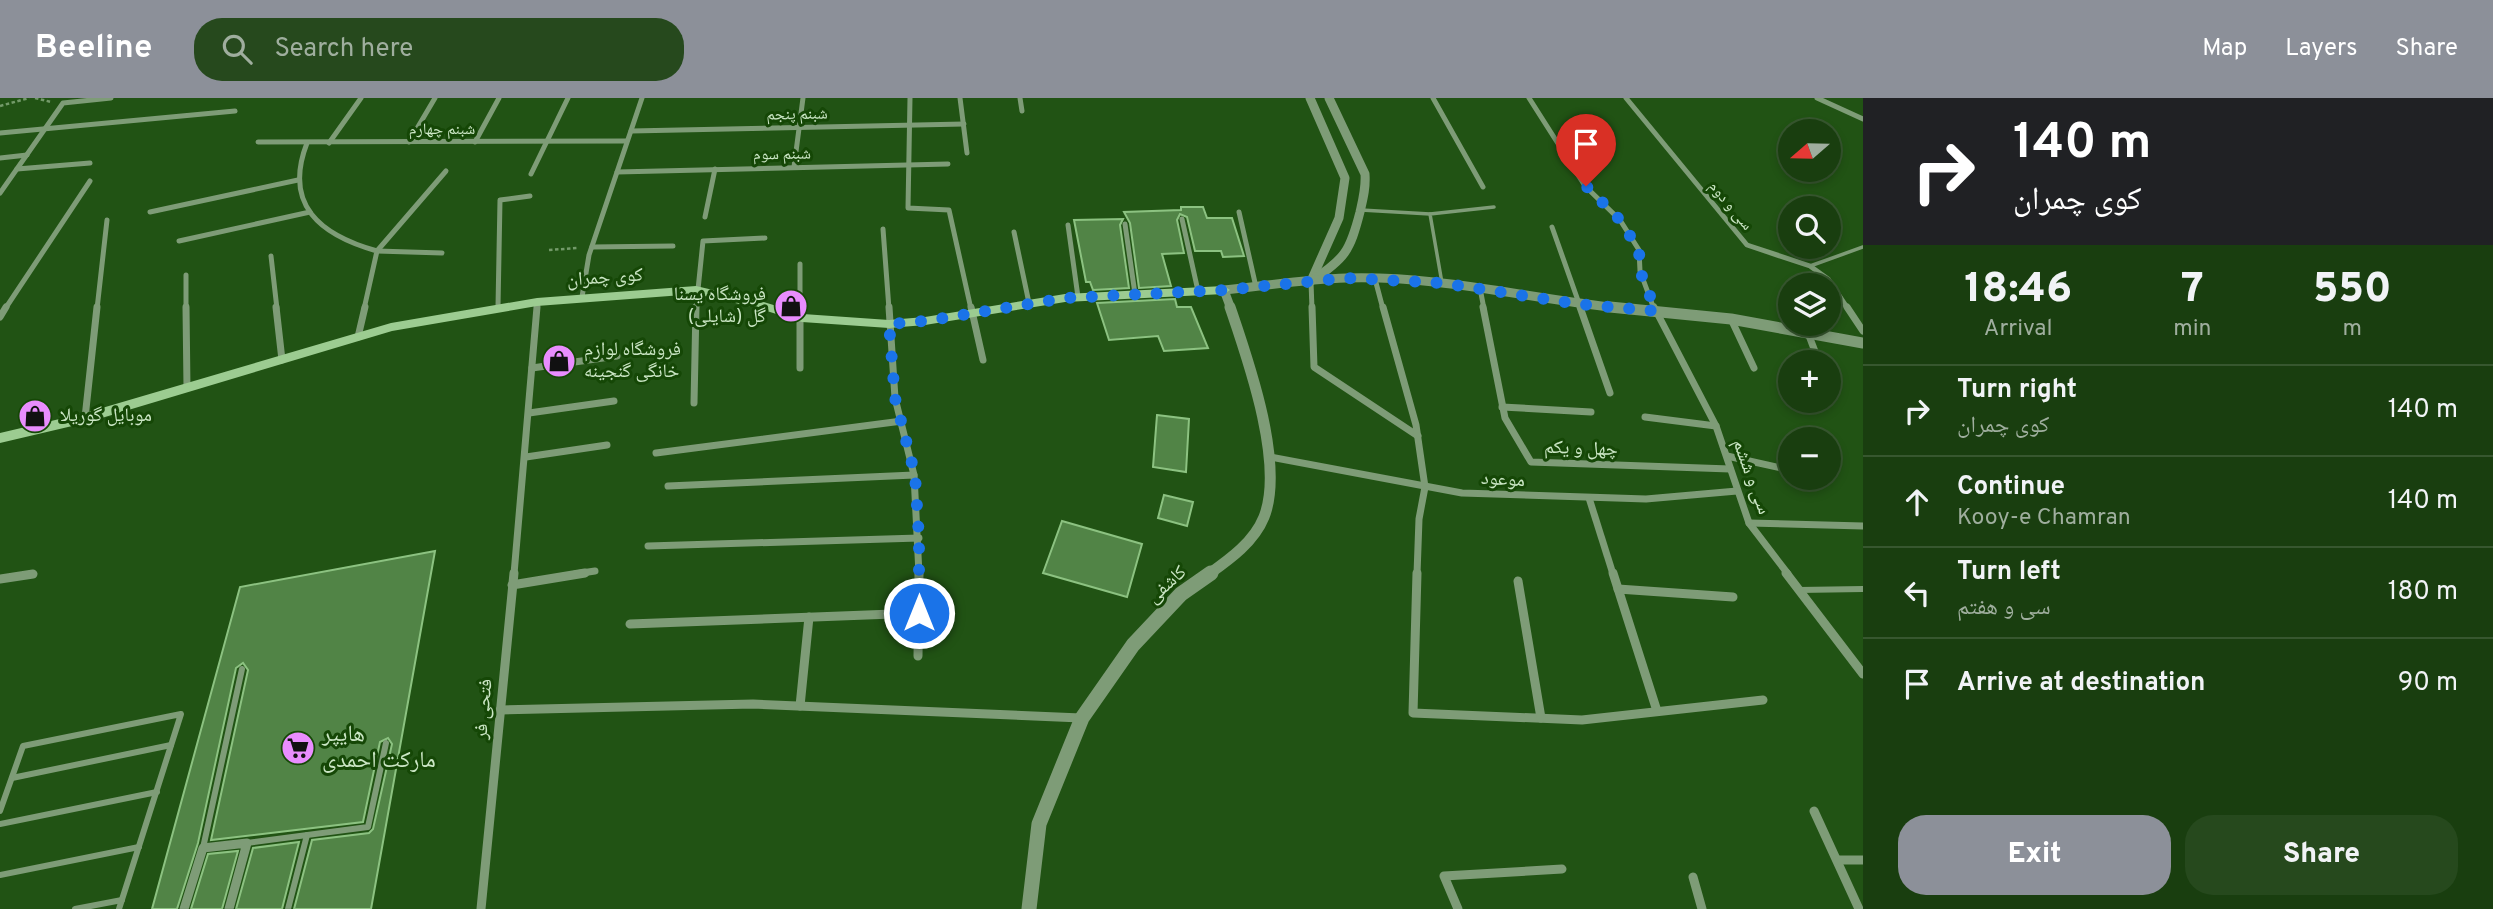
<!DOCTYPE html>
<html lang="en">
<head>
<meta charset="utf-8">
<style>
  :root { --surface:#193e0f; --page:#26491d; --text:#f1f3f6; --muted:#9fae9e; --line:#37572f; --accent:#8c9099 }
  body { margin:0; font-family:Overpass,"Noto Naskh Arabic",sans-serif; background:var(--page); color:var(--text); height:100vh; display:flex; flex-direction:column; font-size:26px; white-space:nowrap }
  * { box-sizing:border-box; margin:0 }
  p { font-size:23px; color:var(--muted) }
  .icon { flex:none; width:38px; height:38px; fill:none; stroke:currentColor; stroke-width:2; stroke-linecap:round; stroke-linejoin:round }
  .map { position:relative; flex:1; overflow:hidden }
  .drawer { display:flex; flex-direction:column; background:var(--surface); width:630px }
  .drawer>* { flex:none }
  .banner { background:#202124; color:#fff; overflow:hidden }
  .needle { width:46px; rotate:250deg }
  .tools { position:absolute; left:1778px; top:21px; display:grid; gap:14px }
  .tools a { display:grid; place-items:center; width:63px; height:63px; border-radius:50%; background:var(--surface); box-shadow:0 4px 10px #0003,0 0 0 2px var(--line); font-size:35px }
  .pin { position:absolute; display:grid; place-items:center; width:60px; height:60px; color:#fff; margin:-72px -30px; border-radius:50% 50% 50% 0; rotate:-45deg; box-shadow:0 0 7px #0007 }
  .pin .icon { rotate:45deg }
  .me { position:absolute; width:77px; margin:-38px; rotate:0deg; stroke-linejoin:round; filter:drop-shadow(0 0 5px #0008) }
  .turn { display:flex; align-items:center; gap:24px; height:147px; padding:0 35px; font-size:32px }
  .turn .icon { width:91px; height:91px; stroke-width:2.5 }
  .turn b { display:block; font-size:49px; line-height:60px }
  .eta { display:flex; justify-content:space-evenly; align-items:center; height:119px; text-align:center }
  .eta b { font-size:42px; font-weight:800; line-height:49px }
  .primary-button { display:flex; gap:14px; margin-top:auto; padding:14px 35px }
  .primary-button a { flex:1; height:80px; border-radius:28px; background:var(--accent); color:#fff; font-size:28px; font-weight:800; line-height:80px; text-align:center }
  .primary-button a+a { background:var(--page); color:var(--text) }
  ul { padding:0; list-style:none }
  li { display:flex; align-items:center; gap:21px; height:91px; padding:0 35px; border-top:2px solid var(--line) }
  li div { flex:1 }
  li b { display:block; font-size:26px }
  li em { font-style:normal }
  header { display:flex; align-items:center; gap:42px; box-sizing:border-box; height:98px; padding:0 35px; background:var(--accent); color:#fff }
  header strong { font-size:33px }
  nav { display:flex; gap:38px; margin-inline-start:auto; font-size:24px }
  .search { width:490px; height:63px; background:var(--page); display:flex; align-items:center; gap:18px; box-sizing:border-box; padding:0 24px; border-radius:28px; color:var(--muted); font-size:26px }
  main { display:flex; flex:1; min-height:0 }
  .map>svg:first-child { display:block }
</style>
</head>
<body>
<header>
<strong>Beeline</strong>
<div class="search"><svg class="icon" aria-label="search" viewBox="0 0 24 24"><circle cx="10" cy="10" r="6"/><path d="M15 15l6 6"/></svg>Search here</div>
<nav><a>Map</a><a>Layers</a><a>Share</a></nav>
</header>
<main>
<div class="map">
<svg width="1863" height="811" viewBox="0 0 1863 811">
  <rect width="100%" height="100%" fill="#215314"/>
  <g fill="#518446" stroke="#8cc281" stroke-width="2">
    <polygon points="1181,109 1203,109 1207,120 1232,120 1244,158 1223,159 1221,153 1195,153 1187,119 1180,116 1177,122 1184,155 1162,156 1171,188 1139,190 1130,125 1124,114 1181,112"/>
    <polygon points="1123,121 1120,127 1129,190 1093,192 1090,184 1086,184 1074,122"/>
    <polygon points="1175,201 1177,209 1191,209 1208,250 1164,253 1158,238 1109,242 1097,205"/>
    <polygon points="1157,317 1189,321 1186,374 1153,369"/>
    <polygon points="1164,397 1193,404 1187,428 1158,420"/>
    <polygon points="1062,423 1142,446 1127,499 1043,475"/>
    <polygon points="435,453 371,811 294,811 312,742 369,735 373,731 392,646 388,640 380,644 363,724 211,742 248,572 243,565 236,570 198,745 177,811 152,811 240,489"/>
    <polygon points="299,744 282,811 236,811 253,750"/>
    <polygon points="238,753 222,811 191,811 208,756"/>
  </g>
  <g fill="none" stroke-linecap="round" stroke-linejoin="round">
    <g stroke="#739a69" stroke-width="2.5" stroke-dasharray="3.5 2.5" stroke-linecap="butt">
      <polyline points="35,0 51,4"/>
      <polyline points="0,8 29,0"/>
      <polyline points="549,152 578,150"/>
    </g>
    <g stroke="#7e9c77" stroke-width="3.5">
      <polyline points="1361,112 1430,116"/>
      <polyline points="1810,168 1863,149"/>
      <polyline points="1442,185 1430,116 1494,109"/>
    </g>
    <g stroke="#7e9c77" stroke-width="6">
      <polyline points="1799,492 1863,491"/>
      <polyline points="12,680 171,647"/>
      <polyline points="0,713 23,648 181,616 119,811"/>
      <polyline points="0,726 157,694"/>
      <polyline points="247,745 368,729 386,645"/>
      <polyline points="203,750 242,571"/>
      <polyline points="0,777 139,749"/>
      <polyline points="75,811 122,802"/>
      <polyline points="288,811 307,737"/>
    </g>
    <g stroke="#7e9c77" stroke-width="5">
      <polyline points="910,0 908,110 949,112 971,211"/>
      <polyline points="960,0 967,55"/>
      <polyline points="1020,0 1022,13"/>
      <polyline points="1433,0 1483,89"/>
      <polyline points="1529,0 1585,88 1620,122 1639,152 1640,173 1654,211"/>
      <polyline points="1626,0 1747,147 1810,168 1828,181 1848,211"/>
      <polyline points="1817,0 1863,21"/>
      <polyline points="631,33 964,26"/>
      <polyline points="0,35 235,13"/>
      <polyline points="258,44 627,43"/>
      <polyline points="409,44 435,0"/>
      <polyline points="475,44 499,0"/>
      <path d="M307,45C283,107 320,137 377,153L364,211"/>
      <polyline points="329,45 361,0"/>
      <polyline points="0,60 27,57"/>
      <polyline points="794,69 803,0"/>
      <polyline points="17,71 90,65"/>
      <polyline points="617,74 948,66"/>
      <polyline points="531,76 568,0"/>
      <polyline points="0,95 63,5 111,0"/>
      <polyline points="150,114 298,82"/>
      <polyline points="1239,114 1256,189"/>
      <polyline points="705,119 715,71"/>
      <polyline points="1182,121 1198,193"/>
      <polyline points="1125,126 1135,196"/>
      <polyline points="1068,127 1078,199"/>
      <polyline points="1552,129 1581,211"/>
      <polyline points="883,131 889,211"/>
      <polyline points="1014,134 1029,205"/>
      <polyline points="179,143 310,114"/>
      <polyline points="592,149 673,148"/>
      <polyline points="377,153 446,73"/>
      <polyline points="377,153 442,155"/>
      <polyline points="271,158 277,211"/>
      <polyline points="800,166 800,211"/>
      <polyline points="186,177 186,211"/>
      <polyline points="1375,181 1383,211"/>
      <polyline points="1311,184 1312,211"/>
      <polyline points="1480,190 1484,211"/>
      <polyline points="582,199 589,157 642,0"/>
      <polyline points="498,209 500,102 530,98"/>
      <polyline points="5,211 90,83"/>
      <polyline points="97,211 107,122"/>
      <polyline points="537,211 537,204"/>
      <polyline points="696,211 703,143 765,140"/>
    </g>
    <g stroke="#7e9c77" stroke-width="7">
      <polyline points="186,209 187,290"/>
      <polyline points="276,209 282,262"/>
      <polyline points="800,209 800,270"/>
      <polyline points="889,209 895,300 914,377 919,476"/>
      <polyline points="971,209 983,262"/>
      <polyline points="1312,209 1314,269 1418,338"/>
      <polyline points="1383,209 1416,327 1425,389 1419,421 1417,476"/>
      <polyline points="1483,209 1505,320 1531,364 1730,371"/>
      <polyline points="1580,209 1610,295"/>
      <polyline points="1654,209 1716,328 1749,425 1788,476"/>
      <polyline points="1847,209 1863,233"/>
      <polyline points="0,219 6,209"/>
      <polyline points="1731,221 1754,270"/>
      <polyline points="1808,235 1819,264"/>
      <polyline points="358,239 365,209"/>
      <polyline points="532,270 617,258"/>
      <polyline points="1829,290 1831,297"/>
      <polyline points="694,305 696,209"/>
      <polyline points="1502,309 1591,314"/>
      <polyline points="529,315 614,303"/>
      <polyline points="1645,319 1716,328"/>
      <polyline points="85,320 97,209"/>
      <polyline points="656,355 902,323"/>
      <polyline points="1727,358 1790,372"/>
      <polyline points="526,359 607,347"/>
      <polyline points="1270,359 1462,395 1646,401 1737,393"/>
      <polyline points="1822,380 1828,381"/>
      <polyline points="668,388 914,377"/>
      <polyline points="1589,400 1613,476"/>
      <polyline points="1749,425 1863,428"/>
      <polyline points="648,448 919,440"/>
      <polyline points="30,476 33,476"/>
      <polyline points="514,476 537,209"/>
      <polyline points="575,476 595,473"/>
    </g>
    <g stroke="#7e9c77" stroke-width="9">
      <polyline points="1417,475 1413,615 1582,622 1763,602"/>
      <polyline points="1613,475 1657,613"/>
      <polyline points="1786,475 1863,576"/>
      <polyline points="0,481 33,476"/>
      <polyline points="1518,483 1541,620"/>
      <polyline points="512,487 585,475"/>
      <polyline points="1618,491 1733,499"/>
      <polyline points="630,526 919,515"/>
      <polyline points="918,558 919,475"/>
      <polyline points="800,608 809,519"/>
      <polyline points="500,612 753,606 1081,620"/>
      <polyline points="1814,713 1859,811"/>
      <polyline points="1838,762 1863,762"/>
      <polyline points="1693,779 1702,811"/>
      <polyline points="184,811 203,750 247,745 229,811"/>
      <polyline points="481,811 514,475"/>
      <polyline points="1458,811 1444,778 1562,771"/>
    </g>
    <g stroke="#7e9c77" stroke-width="9">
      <polyline points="1310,0 1345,80 1339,120 1311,183"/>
      <path d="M1311,183C1345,161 1350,153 1360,114C1363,101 1366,90 1365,76L1329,0"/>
      <path d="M1231,211L1224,192C1264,188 1306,181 1346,180C1441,177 1534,202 1628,211"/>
    </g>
    <g stroke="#7e9c77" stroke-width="11">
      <polyline points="1610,209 1731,221 1863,245"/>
      <path d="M1209,476C1230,461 1254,444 1264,419C1285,366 1248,262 1230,209"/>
    </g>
    <polyline stroke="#7e9c77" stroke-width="15" points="1029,811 1039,726 1082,620 1133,547 1181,496 1211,475"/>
    <polygon fill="#9ccc91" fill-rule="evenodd" points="696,188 760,203 803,216 889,222 925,219 1065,196 1224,188 1230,192 1224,196 1065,204 925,227 889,230 802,224 757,210 696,196 537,208 392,233 85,325 0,345 0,335 85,315 391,225 537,200"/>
  </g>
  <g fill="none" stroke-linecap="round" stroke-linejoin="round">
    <polyline stroke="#1a73e8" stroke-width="12" stroke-dasharray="0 21.6" points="919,515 919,440 915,377 895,300 889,226 925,223 1065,200 1224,192 1347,180 1442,185 1577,206 1656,213 1640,173 1639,152 1620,122 1586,88"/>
  </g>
  <defs>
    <symbol id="shop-disc" viewBox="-11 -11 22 22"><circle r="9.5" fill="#e98dfe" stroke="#154706"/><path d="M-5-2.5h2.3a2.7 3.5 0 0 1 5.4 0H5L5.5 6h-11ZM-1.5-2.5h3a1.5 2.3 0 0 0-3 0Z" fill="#111"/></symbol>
    <symbol id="supermarket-disc" viewBox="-11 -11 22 22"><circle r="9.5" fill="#e98dfe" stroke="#154706"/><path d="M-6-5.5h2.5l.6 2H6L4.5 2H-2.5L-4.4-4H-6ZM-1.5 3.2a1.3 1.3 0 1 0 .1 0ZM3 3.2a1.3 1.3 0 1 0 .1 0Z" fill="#111"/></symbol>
  </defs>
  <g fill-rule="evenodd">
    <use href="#shop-disc" x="772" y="189" width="38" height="38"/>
    <use href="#shop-disc" x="540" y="244" width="38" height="38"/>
    <use href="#shop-disc" x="16" y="299" width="38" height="38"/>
    <use href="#supermarket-disc" x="279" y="631" width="38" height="38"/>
  </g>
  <g text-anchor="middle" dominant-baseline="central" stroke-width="6" stroke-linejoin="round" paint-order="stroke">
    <g font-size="16" fill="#cbe6c5" stroke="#154706">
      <text transform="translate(797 17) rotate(-1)">شبنم پنجم</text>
      <text x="442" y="32">شبنم چهارم</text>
      <text transform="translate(782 57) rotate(-1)">شبنم سوم</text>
      <text transform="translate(1730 108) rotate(50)">سی و دوم</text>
    </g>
    <g font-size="19" fill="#cbe6c5" stroke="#154706">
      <text transform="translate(605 180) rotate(-4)">کوی چمران</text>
      <text transform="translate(1581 351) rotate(2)">چهل و یکم</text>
      <text transform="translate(1751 379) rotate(70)">سی و ششم</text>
      <text transform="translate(1503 382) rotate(3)">موعود</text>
      <text transform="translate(1167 487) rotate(-42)">کاشفی</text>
      <text transform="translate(484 611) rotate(-85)">فتحی فر</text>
    </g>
    <g font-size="19" fill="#cbe6c5" stroke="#154706" text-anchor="start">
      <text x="766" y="197" text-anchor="end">فروشگاه یسنا<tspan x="766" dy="22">گل (شایلی)</tspan></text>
      <text x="584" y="252">فروشگاه لوازم<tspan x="584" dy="22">خانگی گنجینه</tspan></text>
      <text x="60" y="318">موبایل گوریلا</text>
    </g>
    <g font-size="23" fill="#cbe6c5" stroke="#154706" text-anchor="start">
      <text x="322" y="637">هایپر<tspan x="322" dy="26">مارکت احمدی</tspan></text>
    </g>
  </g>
</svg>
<div class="tools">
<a><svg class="needle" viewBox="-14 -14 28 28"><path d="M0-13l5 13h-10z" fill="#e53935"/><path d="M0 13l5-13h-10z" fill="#9fae9e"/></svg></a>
<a><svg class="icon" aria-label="search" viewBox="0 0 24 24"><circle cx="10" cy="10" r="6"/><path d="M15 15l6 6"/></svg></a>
<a><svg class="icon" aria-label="layers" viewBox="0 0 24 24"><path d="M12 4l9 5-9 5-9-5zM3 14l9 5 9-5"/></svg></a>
<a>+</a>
<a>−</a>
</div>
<div class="pin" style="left:1586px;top:88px;background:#d93025"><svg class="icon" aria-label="arrive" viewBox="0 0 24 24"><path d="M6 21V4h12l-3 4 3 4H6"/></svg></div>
<svg class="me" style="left:919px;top:515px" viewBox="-20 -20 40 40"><circle r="17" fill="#1a73e8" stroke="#fff" stroke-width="3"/><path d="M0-11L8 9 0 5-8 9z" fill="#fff"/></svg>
</div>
<section class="drawer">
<div class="banner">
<div class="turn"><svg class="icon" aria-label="right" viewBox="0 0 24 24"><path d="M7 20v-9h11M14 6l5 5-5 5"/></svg><div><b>140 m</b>کوی چمران</div></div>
</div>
<div class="eta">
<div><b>18:46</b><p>Arrival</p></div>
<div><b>7</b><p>min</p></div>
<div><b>550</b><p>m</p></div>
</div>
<ul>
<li><svg class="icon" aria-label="right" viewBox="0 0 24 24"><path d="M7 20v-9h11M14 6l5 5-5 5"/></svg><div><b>Turn right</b><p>کوی چمران</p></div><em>140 m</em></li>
<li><svg class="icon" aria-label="ahead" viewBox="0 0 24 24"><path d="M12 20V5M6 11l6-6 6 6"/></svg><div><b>Continue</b><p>Kooy-e Chamran</p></div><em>140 m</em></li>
<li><svg class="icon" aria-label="left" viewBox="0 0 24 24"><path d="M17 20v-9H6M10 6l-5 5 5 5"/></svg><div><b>Turn left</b><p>سی و هفتم</p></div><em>180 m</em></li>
<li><svg class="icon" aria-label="arrive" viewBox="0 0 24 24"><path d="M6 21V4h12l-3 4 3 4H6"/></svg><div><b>Arrive at destination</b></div><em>90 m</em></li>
</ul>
<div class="primary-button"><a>Exit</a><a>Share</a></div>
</section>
</main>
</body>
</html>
